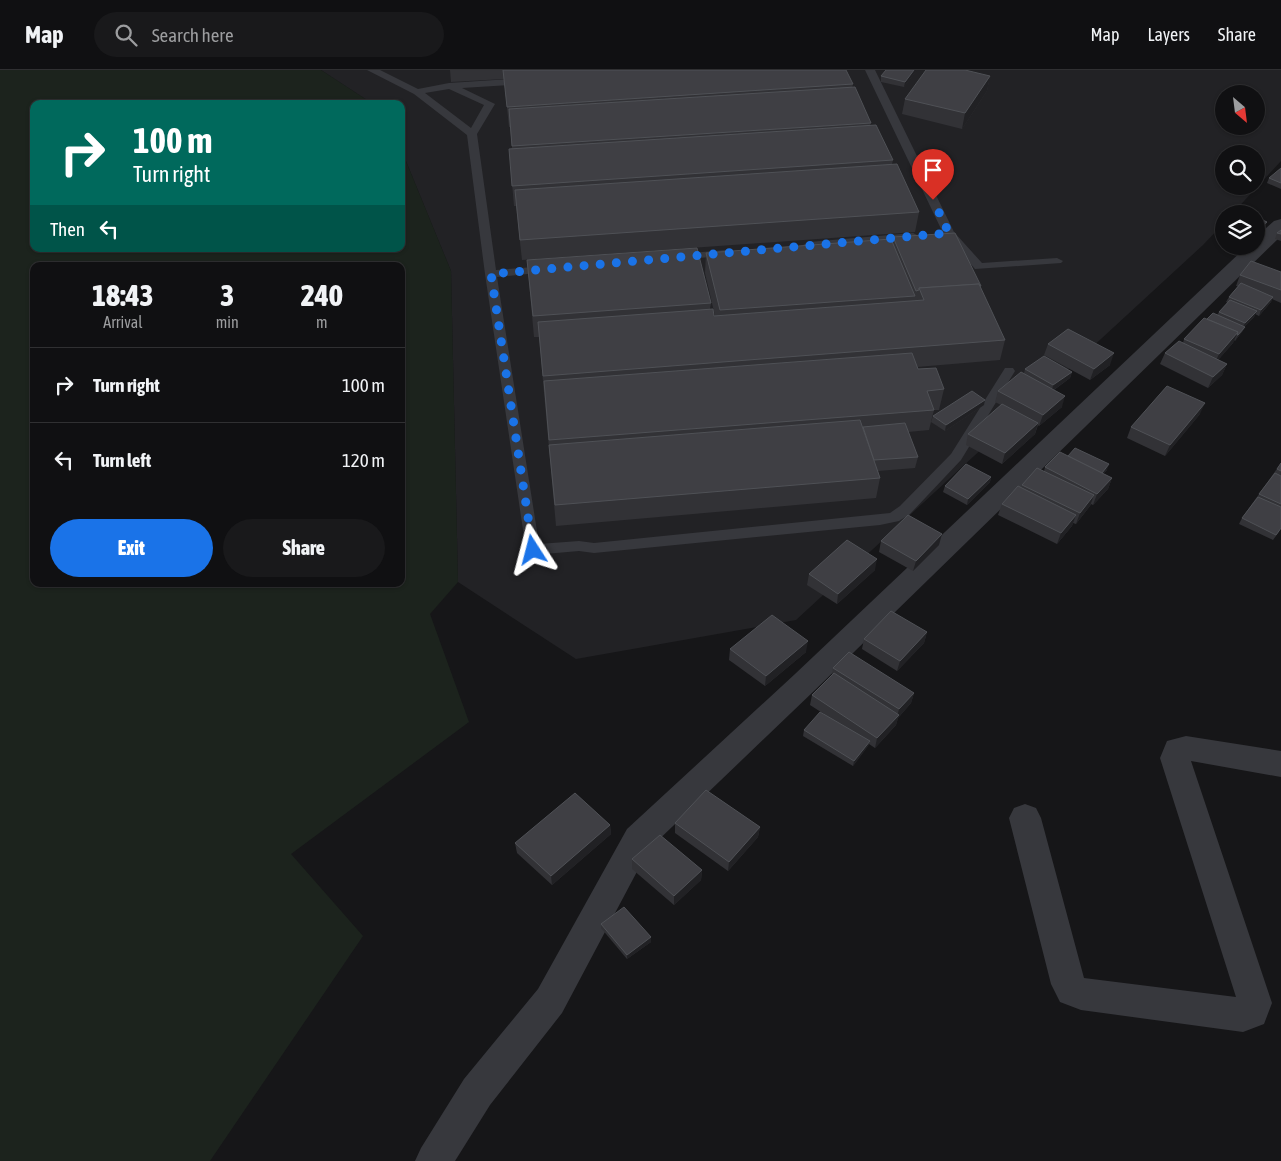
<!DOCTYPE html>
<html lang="en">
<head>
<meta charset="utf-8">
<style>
  :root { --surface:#101012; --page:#19191b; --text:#f1f3f6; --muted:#9c9d9f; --line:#303032; --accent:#1a73e8 }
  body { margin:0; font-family:"Asap Condensed",sans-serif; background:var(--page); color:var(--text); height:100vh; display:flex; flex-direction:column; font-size:19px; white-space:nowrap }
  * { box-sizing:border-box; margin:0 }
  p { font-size:16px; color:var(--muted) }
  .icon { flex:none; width:28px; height:28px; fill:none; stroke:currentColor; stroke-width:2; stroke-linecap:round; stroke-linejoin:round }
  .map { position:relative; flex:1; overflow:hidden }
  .panel { position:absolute; left:30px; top:192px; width:375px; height:325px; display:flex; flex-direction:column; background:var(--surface); border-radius:10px; box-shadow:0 1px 4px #0004,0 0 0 1px var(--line) }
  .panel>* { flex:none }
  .top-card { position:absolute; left:30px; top:30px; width:375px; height:152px; border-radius:10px; box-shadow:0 1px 4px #0004,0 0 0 1px var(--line); background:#00695c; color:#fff; overflow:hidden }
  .needle { width:32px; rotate:152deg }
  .buttons { position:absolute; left:1215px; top:15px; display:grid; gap:10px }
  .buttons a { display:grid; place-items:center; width:50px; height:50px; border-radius:50%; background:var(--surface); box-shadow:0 1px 4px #0004,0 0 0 1px var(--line); font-size:25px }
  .pin { position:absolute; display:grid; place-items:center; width:42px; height:42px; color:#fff; margin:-51px -21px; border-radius:50% 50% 50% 0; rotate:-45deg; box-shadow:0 0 5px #0007 }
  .pin .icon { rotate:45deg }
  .me { position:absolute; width:55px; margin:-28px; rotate:351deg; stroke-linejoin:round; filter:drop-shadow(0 0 4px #0008) }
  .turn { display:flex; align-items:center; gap:18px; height:105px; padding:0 20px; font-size:22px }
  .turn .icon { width:65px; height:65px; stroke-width:2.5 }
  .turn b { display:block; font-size:35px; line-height:42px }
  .then { display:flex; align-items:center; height:48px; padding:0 20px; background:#0003; gap:10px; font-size:19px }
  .eta { display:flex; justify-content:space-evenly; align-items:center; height:85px; text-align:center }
  .eta b { font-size:30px; font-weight:800; line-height:35px }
  .action { display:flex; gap:10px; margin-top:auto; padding:10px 20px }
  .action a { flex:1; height:58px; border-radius:30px; background:var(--accent); color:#fff; font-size:20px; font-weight:800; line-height:58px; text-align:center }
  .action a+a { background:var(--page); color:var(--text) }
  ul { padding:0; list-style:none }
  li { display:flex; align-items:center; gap:15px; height:75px; padding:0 20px; border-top:1px solid var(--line) }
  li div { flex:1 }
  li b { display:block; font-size:19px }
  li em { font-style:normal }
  header { display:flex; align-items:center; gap:30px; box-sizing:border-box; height:70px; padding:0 25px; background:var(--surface); border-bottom:1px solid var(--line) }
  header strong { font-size:24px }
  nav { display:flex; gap:28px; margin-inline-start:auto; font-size:18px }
  .search { width:350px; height:45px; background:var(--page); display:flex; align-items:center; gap:12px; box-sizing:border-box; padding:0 18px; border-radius:28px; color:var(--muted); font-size:19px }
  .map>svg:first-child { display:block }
</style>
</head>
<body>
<header>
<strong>Map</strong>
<div class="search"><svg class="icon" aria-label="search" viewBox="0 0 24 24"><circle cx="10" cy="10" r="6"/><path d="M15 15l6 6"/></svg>Search here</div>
<nav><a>Map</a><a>Layers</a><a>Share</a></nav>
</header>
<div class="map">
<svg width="1281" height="1091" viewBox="0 0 1281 1091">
  <rect width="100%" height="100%" fill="#161618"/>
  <path fill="#222225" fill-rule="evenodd" d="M321,0H1281V91L1232,144H1224V153L1203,175L796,550L576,589L458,512L451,201L401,79V34H373ZM1224,24H1256V56H1224ZM1224,84H1256V116H1224Z"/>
  <path fill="#1c231d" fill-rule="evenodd" d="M0,0H321L373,34H34V179H401V79L451,201L458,512L430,544L469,652L291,784L363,866L210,1091H0ZM34,196H401V514H34Z"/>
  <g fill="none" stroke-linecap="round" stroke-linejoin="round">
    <g fill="#37383d" fill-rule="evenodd">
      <path d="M367,0H380L418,19L449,13L524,8L529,11L524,14L462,18L495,34L477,64L496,200L547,196L553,199L547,202L497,207L539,474L579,471L594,473L890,443L900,436L951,384L1005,298H1013L1015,301L961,390L910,444L899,451L880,455L594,483L579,481L533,485L528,484L526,480L485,204L467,65L414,24ZM449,19L484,35L471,58L425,23Z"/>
      <polygon points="865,0 875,0 954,162 982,193 1057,188 1063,191 1061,193 975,199 943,163"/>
      <polygon points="913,163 919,166 917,168 809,178 803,175 809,172"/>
      <polygon points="726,180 732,183 730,185 679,190 673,187 679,184"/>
    </g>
    <g fill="#37383d" fill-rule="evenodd">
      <polygon points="1281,149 1281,166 815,620 649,779 562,943 490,1035 455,1091 415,1091 421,1078 464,1009 538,919 627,759 795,604 1247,176 1256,176 1256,167 1274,151"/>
      <polygon points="1186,666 1281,681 1281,707 1191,691 1272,933 1264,954 1243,962 1081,940 1060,932 1051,914 1009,748 1014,738 1025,734 1036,738 1041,748 1084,908 1236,927 1160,688 1167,671"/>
    </g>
  </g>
  <g fill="#323236">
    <polygon points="450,0 846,0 853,14 852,18 871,53 870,55 893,90 892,94 919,142 915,162 522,190 516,136 514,136 509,79 512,78 510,57 509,57 504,9 451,12"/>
    <polygon points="917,0 904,17 881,12 881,6"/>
    <polygon points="990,6 987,21 962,59 902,44 905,29"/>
    <polygon points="1281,98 1281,119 1267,113 1269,108"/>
    <polygon points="1281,160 1281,171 1275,169 1277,163"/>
    <polygon points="893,167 981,216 980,218 1005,270 1000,290 917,297 918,299 944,319 939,340 934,340 929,360 908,362 918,387 915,398 878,401 880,408 876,428 556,456 539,267 534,267 527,190 711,233 710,239 714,246 715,246 705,203 706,183 892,172"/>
    <polygon points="1281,202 1281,233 1272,229 1271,232 1259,246 1255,244 1254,247 1245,256 1242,262 1235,271 1234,270 1233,273 1218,290 1227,294 1222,305 1208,318 1160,294 1165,283 1183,273 1184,269 1207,249 1217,245 1219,242 1228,233 1226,232 1229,227 1238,216 1236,216 1240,205"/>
    <polygon points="1048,274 1110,295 1090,310 1044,285"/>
    <polygon points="1025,299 1072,302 1070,308 1054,320 1062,337 1039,356 1038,355 1035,364 1002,394 966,375 968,364 1001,335 995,332 998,321 1024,303"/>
    <polygon points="984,335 945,361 931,352 933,346"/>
    <polygon points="1200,344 1165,386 1127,368 1131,357"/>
    <polygon points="1068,386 1107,400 1103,404 1112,408 1108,419 1093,435 1091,434 1090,436 1076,454 1073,453 1072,456 1057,474 998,445 1002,434 1021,418 1022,415 1044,401 1045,397"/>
    <polygon points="1281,393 1281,459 1273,470 1239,454 1242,448"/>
    <polygon points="991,407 990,412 967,435 943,422 945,416"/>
    <polygon points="881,471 939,475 913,501 879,482"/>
    <polygon points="875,500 837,534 807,515 809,504"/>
    <polygon points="927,562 924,573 897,601 862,579 864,569"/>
    <polygon points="730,579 806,582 765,616 729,590"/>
    <polygon points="833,598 914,623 911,633 898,648 896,655 875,678 869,674 868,676 853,696 803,666 804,660 824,644 810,635 812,625 832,605"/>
    <polygon points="675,753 760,757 758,767 728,801 675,763"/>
    <polygon points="610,755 611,764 552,815 517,783 515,773"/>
    <polygon points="632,789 702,800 701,810 674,835 632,799"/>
    <polygon points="601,854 651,872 627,889 601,858"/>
  </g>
  <g fill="#212124">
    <polygon points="914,0 917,0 904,17 905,12"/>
    <polygon points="990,6 987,21 962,59 965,43"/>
    <polygon points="1267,152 1265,157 1256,165 1256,161"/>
    <polygon points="1273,227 1271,232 1259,246 1261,240"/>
    <polygon points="1257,241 1254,247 1242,259 1245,253"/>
    <polygon points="1245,257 1242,262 1235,271 1238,265"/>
    <polygon points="1238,262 1233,273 1214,295 1219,284"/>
    <polygon points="1114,283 1110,295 1090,310 1094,299"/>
    <polygon points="1227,294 1222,305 1208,318 1213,307"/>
    <polygon points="1072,302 1070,308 1052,321 1053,315"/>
    <polygon points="1065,326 1062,337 1039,356 1043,345"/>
    <polygon points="985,330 984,335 945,361 946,355"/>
    <polygon points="1205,333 1200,344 1165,386 1170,375"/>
    <polygon points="1038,353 1035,364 1002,394 1005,383"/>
    <polygon points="1109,394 1107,400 1098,410 1100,405"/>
    <polygon points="991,407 990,412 967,435 968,429"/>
    <polygon points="1112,408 1108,419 1093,435 1097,424"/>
    <polygon points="1094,425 1090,436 1076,454 1080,443"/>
    <polygon points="1076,445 1072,456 1057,474 1061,463"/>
    <polygon points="942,464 939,475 913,501 916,491"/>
    <polygon points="877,489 875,500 837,534 838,524"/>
    <polygon points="927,562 924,573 897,601 900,591"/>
    <polygon points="808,571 806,582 765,616 766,606"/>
    <polygon points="914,623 911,633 898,648 896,655 875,678 877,668 897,647 899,639"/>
    <polygon points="870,671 868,676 853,696 854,691"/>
    <polygon points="610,755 611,764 552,815 551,806"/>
    <polygon points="760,757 758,767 728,801 729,792"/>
    <polygon points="702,800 701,810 674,835 674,826"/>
    <polygon points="651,867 651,872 627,889 627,885"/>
  </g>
  <g fill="#3f3f44" stroke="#4f5156">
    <polygon points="503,0 846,0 853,14 507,37"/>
    <polygon points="886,0 914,0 905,12 881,6"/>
    <polygon points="926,0 965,0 990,6 965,43 905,29"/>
    <polygon points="855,17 871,53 512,76 509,39"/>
    <polygon points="876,55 893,90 512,116 509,79"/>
    <polygon points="897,94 919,142 520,170 515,120"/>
    <polygon points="1281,98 1281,113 1269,108"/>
    <polygon points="1241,141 1248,144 1237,144"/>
    <polygon points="1256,147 1267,152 1256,161"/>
    <polygon points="1281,160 1281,164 1277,163"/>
    <polygon points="955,163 981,216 979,216 979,214 919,218 919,220 916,221 893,167"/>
    <polygon points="891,169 915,226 720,240 706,183"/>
    <polygon points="697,178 711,233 533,246 527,190"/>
    <polygon points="1251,191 1281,202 1281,220 1240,205"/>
    <polygon points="1241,213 1273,227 1261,240 1229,227"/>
    <polygon points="979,214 1005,270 543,306 538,252 713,239 714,246 924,230 919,218"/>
    <polygon points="1230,230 1257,241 1245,253 1219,242"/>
    <polygon points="1213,243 1245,257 1238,265 1237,265 1238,262 1207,249"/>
    <polygon points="1204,248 1238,262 1219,284 1184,269"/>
    <polygon points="1068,259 1114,283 1094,299 1048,274"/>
    <polygon points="1179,271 1227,294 1213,307 1165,283"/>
    <polygon points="912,283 918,299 936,298 944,319 927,321 934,340 549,370 544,311"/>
    <polygon points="1044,286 1072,302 1053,315 1025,299"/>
    <polygon points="1021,302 1065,326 1043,345 998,321"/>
    <polygon points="1167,316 1205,333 1170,375 1131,357"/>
    <polygon points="972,321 985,330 946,355 933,346"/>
    <polygon points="1002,334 1038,353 1005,383 968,364"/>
    <polygon points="860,350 880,408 555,435 549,375"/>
    <polygon points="905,353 918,387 874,390 863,357"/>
    <polygon points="1075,378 1109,394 1102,403 1068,386"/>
    <polygon points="1060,382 1112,408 1097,424 1045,397"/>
    <polygon points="1281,393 1281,401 1277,399"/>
    <polygon points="966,394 991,407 968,429 945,416"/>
    <polygon points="1037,398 1094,425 1080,443 1022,415"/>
    <polygon points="1275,403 1281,406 1281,434 1259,424"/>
    <polygon points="1018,416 1076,445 1061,463 1002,434"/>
    <polygon points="1258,427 1281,437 1281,458 1276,465 1242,448"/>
    <polygon points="908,445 942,464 916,491 881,471"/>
    <polygon points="847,470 877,489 838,524 809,504"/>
    <polygon points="891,541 927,562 900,591 864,569"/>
    <polygon points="772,545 808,571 766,606 730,579"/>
    <polygon points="849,582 914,623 899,639 833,598"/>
    <polygon points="834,603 899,645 877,668 812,625"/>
    <polygon points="820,642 870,671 854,691 804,660"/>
    <polygon points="706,720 760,757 729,792 675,753"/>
    <polygon points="575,723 610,755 551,806 515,773"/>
    <polygon points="660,765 702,800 674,826 632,789"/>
    <polygon points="624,837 651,867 627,885 601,854"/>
  </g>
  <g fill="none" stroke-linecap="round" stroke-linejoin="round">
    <polyline stroke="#1a73e8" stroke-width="9" stroke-dasharray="0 16.2" points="533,480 491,204 949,163 933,130"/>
  </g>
</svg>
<div class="buttons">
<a><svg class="needle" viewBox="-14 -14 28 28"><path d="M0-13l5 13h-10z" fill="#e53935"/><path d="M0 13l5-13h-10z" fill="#9c9d9f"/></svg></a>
<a><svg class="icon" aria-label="search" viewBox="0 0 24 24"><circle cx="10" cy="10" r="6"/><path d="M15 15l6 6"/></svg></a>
<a><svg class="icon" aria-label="layers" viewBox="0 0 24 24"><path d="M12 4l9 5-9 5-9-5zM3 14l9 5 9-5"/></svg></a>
</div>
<div class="pin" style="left:933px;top:130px;background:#d93025"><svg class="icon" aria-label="arrive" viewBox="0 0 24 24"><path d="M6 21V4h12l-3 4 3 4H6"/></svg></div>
<svg class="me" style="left:533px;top:480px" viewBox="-20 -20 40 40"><path d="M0-17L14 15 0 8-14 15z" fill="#1a73e8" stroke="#fff" stroke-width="4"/></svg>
<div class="top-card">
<div class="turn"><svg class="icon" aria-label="right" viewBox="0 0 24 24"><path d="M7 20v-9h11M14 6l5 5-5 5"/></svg><div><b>100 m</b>Turn right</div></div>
<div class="then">Then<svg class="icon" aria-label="left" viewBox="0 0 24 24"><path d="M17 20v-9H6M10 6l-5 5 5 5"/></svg></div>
</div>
<section class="panel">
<div class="eta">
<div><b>18:43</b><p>Arrival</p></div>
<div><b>3</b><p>min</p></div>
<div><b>240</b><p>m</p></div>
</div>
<ul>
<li><svg class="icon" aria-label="right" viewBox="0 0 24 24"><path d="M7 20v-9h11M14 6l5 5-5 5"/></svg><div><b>Turn right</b></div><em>100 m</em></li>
<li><svg class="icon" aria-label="left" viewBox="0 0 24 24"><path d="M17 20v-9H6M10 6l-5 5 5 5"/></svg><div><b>Turn left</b></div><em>120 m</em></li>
</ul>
<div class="action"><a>Exit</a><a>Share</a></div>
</section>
</div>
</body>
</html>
